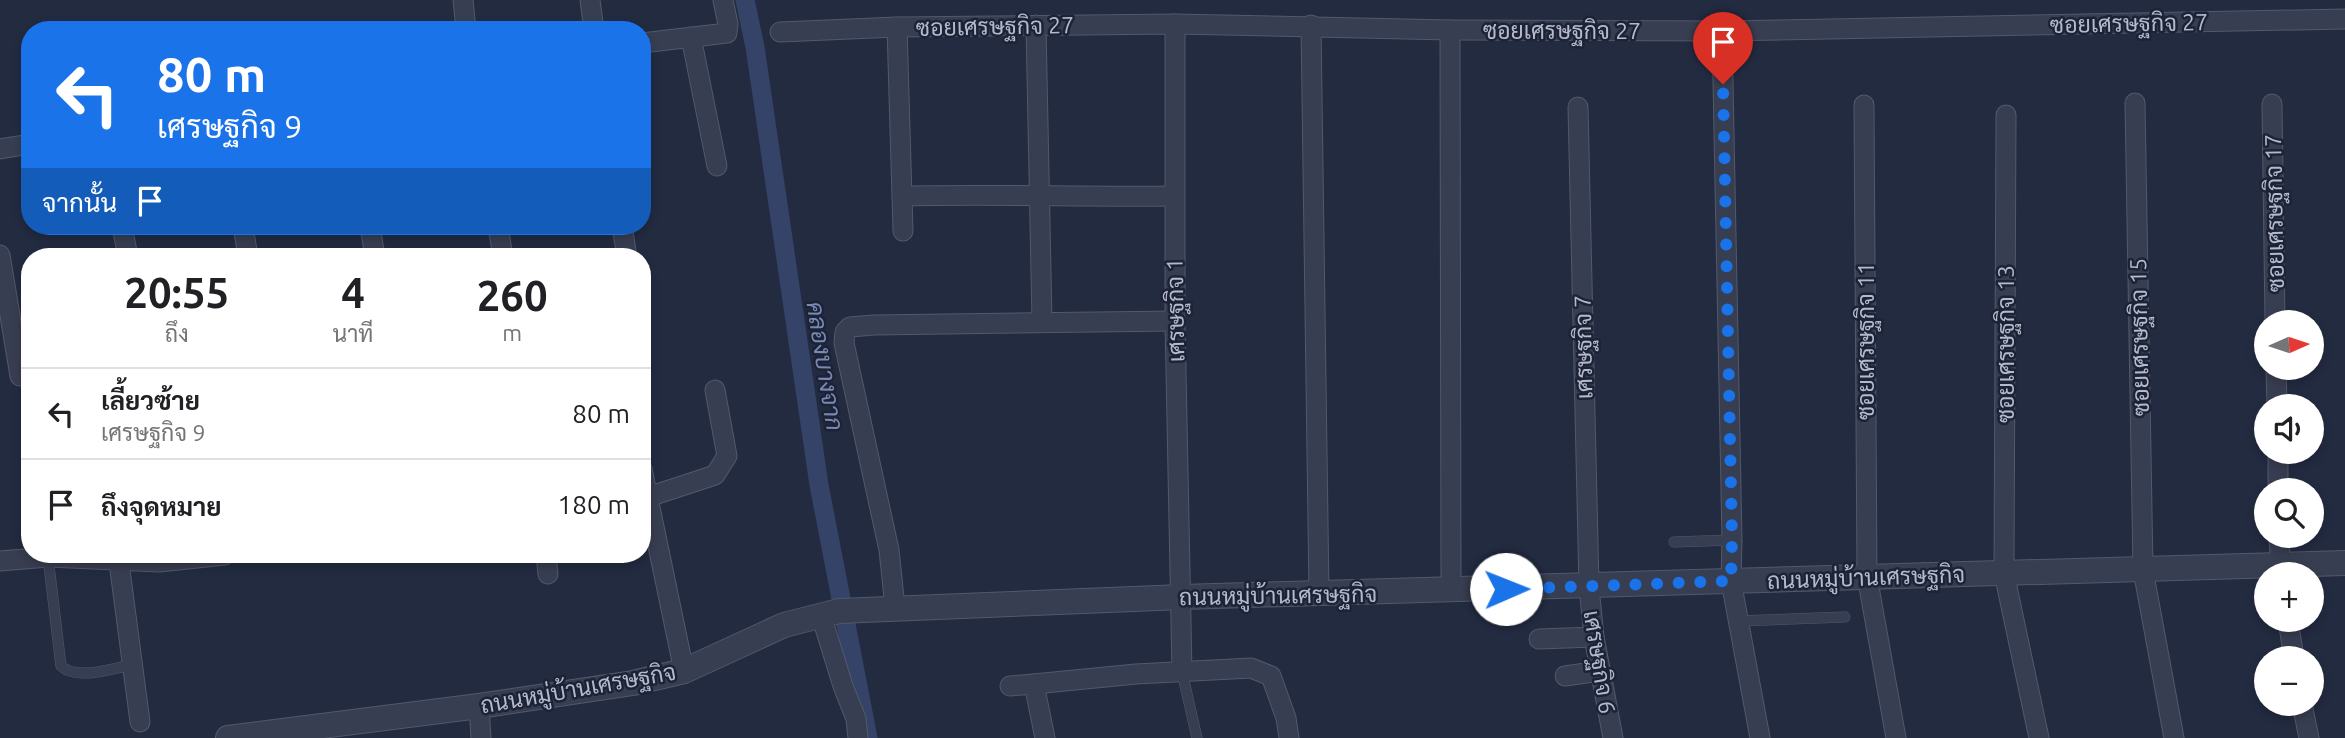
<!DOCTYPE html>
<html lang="th">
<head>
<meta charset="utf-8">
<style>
  :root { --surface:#fff; --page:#f2f2f2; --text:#202124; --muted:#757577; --line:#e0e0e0 }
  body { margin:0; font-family:Ubuntu,Sarabun,sans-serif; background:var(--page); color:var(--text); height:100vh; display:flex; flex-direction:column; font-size:26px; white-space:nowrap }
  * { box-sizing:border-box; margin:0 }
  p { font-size:23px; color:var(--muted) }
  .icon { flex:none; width:38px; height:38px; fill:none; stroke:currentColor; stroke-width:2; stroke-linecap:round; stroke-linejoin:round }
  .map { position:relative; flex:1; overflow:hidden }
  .sheet { position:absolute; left:21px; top:248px; width:630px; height:315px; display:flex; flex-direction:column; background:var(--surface); border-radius:28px; box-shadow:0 4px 10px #0003 }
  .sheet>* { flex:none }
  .hud { position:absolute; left:21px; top:21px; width:630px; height:214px; border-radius:28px; box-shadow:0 4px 10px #0003; background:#1a73e8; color:#fff; overflow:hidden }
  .needle { width:46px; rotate:87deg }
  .controls { position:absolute; left:2254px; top:310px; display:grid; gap:14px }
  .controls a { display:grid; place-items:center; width:70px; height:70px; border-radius:50%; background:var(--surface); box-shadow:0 4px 10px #0003; font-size:35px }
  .pin { position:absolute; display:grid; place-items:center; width:60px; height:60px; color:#fff; margin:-72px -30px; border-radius:50% 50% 50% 0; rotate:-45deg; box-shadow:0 0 7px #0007 }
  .pin .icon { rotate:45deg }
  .me { position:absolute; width:77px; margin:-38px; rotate:89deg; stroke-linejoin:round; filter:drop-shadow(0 0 5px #0008) }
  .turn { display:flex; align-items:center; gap:24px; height:147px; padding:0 21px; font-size:32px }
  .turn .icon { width:91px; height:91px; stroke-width:2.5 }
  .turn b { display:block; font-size:49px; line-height:60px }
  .then { display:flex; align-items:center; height:66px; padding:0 21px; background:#0003; gap:14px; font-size:26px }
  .eta { display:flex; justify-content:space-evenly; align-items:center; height:119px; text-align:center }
  .eta b { font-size:42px; font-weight:700; line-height:49px }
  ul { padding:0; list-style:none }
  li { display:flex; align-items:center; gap:21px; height:91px; padding:0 21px; border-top:2px solid var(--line) }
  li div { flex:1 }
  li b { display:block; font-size:26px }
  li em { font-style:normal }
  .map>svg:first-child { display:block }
</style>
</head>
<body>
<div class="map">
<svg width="2345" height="738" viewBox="0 0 2345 738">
  <rect width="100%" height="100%" fill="#232b41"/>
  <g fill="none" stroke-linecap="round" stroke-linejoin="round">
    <polyline stroke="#364369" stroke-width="19" points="745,0 755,47 819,485 868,738"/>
    <defs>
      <g id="service">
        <polyline points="1674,542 1732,540"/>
        <path d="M48,557L61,666C77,681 112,668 132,665"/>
        <polyline points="1738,621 1845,617"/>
        <polyline points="1182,672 1197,738"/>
      </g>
      <g id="minor">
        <polyline points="463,0 466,30"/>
        <polyline points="590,0 594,30"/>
        <polyline points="1175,24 1175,321 1182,672"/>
        <polyline points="1036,25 1042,322"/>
        <polyline points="1311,25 1319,594"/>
        <polyline points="897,27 903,231"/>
        <polyline points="1450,30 1451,590"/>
        <polyline points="1722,31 1732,540 1731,581 1760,738"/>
        <polyline points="780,32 897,27 1175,24 1450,30 1722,31 2345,19"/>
        <polyline points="691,37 717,166"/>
        <polyline points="642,43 727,33 728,24 723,0"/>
        <polyline points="2135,103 2143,570 2174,738"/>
        <polyline points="2272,104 2275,322"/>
        <polyline points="1864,105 1867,576 1896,738"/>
        <polyline points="1578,107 1589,587 1594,637 1613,738"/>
        <polyline points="2006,115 2004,573 2039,738"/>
        <polyline points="0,149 30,144"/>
        <path d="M902,196C993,194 1083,197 1174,196"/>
        <polyline points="122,226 128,257"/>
        <polyline points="243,226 248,257"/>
        <polyline points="370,226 375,257"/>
        <polyline points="498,226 503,257"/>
        <polyline points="622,226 627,257"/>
        <polyline points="0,255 20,376"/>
        <polyline points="2276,368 2277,406"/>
        <polyline points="2278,452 2278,490"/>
        <polyline points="642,469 684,671"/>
        <polyline points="642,499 715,475 727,456 715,390"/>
        <polyline points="2279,536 2281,574"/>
        <polyline points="118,555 140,722"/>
        <polyline points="546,555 548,574"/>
        <polyline points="0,561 48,557 159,562 225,555"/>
        <polyline points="895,607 889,550 844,343 845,332 850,327 874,325 1175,321"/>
        <polyline points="821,615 843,686 856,719 858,738"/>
        <polyline points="2288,620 2294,658"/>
        <polyline points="1539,639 1594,637"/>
        <polyline points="1565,676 1600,671"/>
        <polyline points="1034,684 1136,674 1232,669 1251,668 1271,676 1286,718 1289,738"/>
        <polyline points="1010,686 1034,684 1045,738"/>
        <polyline points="2302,704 2309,738"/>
        <polyline points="479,706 481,738"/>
      </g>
      <polyline id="tertiary" points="228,738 479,706 633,683 684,671 784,625 839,611 1182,597 2345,563"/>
    </defs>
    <use href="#service" stroke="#52596b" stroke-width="11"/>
    <use href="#minor" stroke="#52596b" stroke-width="21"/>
    <use href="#tertiary" stroke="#52596b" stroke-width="26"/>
    <use href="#service" stroke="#383e51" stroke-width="10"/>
    <use href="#minor" stroke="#383e51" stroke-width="19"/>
    <use href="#tertiary" stroke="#383e51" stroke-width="24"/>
  </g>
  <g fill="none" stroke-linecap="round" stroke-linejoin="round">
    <polyline stroke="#1a73e8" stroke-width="12" stroke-dasharray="0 21.6" points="1506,589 1731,581 1732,540 1723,84"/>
  </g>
  <g text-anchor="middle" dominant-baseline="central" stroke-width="5" stroke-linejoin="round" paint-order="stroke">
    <g font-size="23" fill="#b4b9cb" stroke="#1c2336">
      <text transform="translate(2129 23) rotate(-1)">ซอยเศรษฐกิจ 27</text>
      <text transform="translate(995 26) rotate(-1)">ซอยเศรษฐกิจ 27</text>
      <text x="1562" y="30">ซอยเศรษฐกิจ 27</text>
      <text transform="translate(2274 213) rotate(-91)">ซอยเศรษฐกิจ 17</text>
      <text transform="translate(1175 310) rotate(-91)">เศรษฐกิจ 1</text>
      <text transform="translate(2139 337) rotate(-91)">ซอยเศรษฐกิจ 15</text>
      <text transform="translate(1865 341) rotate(-90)">ซอยเศรษฐกิจ 11</text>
      <text transform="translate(2005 344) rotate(-90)">ซอยเศรษฐกิจ 13</text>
      <text transform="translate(1583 347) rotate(-91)">เศรษฐกิจ 7</text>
      <text transform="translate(1866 577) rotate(-2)">ถนนหมู่บ้านเศรษฐกิจ</text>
      <text transform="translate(1278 595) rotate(-1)">ถนนหมู่บ้านเศรษฐกิจ</text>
      <text transform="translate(1600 662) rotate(81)">เศรษฐกิจ 6</text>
      <text transform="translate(578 688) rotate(-10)">ถนนหมู่บ้านเศรษฐกิจ</text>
    </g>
    <g font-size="24" font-style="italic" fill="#7a89b4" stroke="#1c2336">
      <text transform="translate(825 366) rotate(81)">คลองบางจาก</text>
    </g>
  </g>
</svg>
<div class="controls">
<a><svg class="needle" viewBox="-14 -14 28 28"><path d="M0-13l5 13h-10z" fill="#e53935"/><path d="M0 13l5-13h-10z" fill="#757577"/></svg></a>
<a><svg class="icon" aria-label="sound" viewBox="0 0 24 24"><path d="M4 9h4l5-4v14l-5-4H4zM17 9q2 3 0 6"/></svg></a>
<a><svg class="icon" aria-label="search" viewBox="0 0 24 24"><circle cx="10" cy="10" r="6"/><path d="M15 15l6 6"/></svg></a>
<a>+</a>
<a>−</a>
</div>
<div class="pin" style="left:1723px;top:84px;background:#d93025"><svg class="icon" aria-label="arrive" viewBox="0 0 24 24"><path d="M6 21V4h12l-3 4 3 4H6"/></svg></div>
<svg class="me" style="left:1506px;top:589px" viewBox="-20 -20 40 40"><circle r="19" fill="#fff"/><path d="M0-13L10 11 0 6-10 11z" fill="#1a73e8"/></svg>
<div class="hud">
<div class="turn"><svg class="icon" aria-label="left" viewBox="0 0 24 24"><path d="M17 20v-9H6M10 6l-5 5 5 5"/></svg><div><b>80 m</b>เศรษฐกิจ 9</div></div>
<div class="then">จากนั้น<svg class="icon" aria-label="arrive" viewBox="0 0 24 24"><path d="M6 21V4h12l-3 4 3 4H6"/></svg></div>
</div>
<section class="sheet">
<div class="eta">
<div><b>20:55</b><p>ถึง</p></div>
<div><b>4</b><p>นาที</p></div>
<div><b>260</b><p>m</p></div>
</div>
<ul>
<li><svg class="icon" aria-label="left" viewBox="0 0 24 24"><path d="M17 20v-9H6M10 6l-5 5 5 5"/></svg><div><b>เลี้ยวซ้าย</b><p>เศรษฐกิจ 9</p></div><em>80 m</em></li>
<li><svg class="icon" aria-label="arrive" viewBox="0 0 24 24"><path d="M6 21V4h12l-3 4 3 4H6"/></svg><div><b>ถึงจุดหมาย</b></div><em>180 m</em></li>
</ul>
</section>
</div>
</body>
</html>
